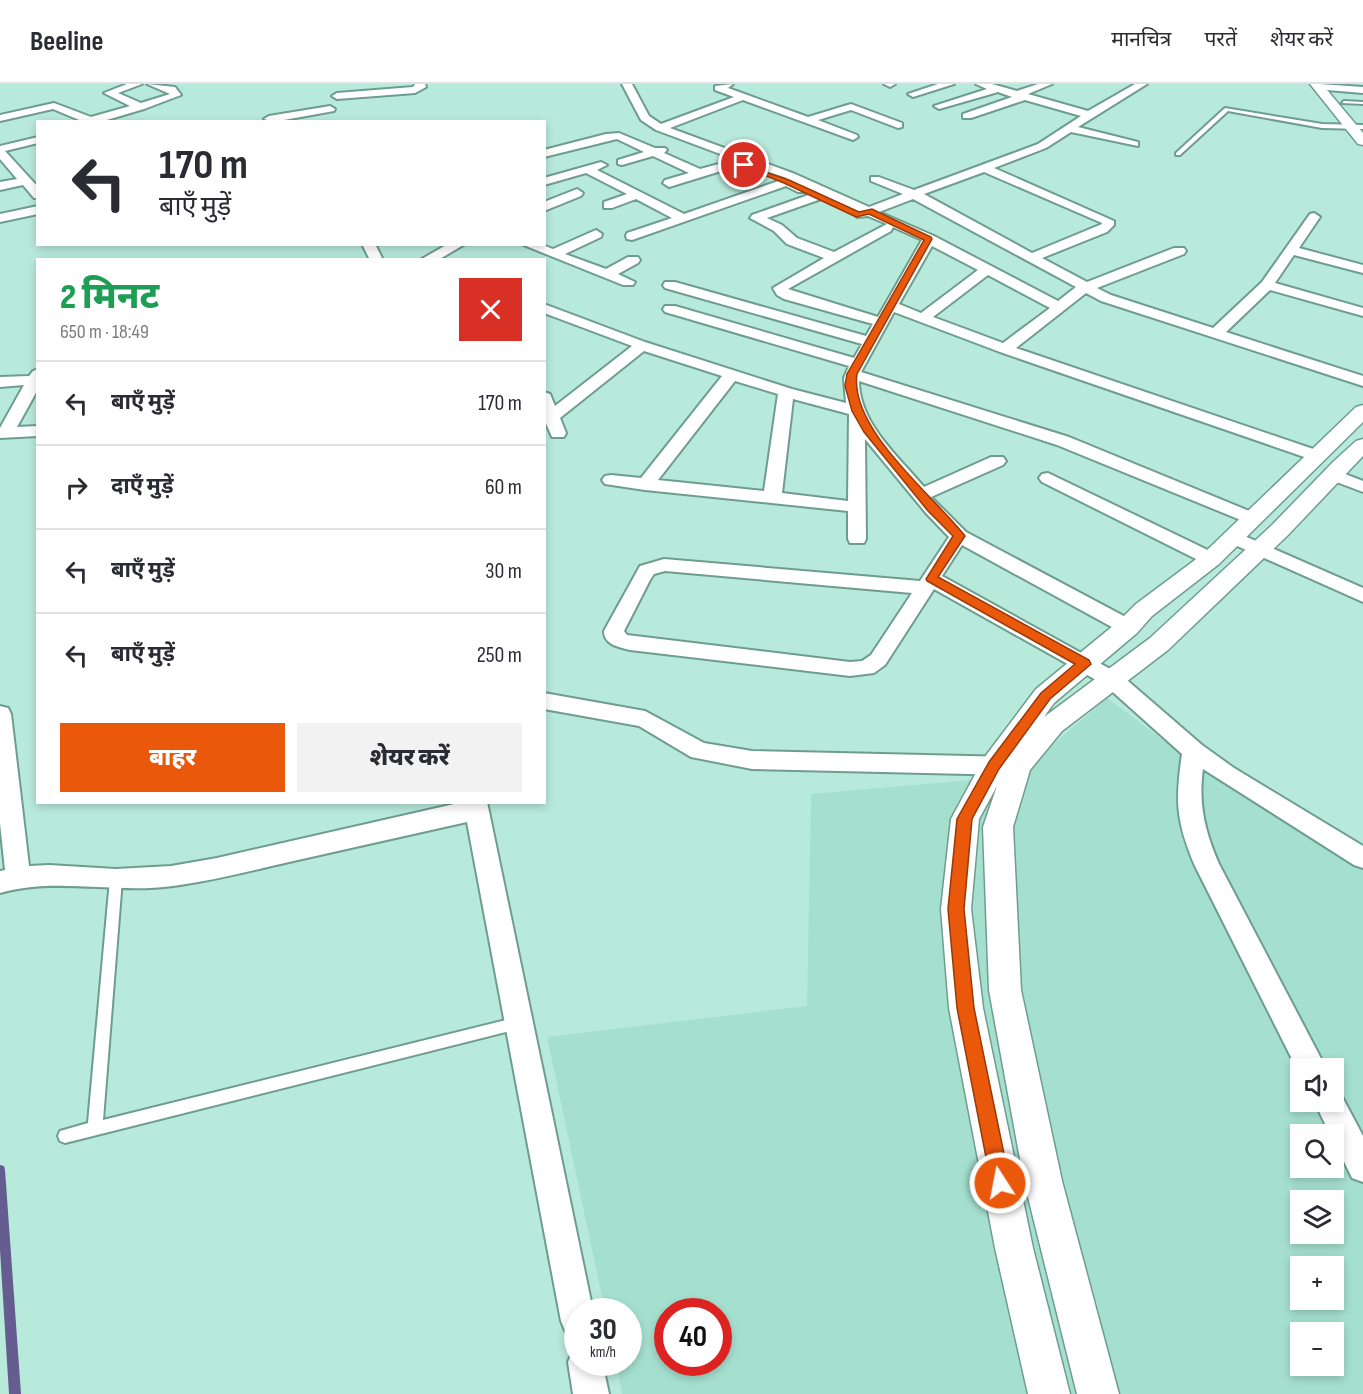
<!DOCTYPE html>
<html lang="hi">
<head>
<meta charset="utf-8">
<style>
  :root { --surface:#fff; --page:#f2f2f3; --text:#2b2b33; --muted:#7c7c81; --line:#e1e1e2; --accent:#ea580c }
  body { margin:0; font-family:"Sofia Sans Condensed","Noto Sans Devanagari",sans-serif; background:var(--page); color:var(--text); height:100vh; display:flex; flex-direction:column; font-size:22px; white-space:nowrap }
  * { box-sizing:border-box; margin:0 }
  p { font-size:20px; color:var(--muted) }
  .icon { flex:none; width:33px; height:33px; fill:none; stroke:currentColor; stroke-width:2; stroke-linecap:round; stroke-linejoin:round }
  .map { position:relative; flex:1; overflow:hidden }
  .drawer { position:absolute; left:36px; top:174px; width:510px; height:546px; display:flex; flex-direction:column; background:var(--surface); border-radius:0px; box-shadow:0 3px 9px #0003 }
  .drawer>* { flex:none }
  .hud { position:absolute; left:36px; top:36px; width:510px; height:126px; border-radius:0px; box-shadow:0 3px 9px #0003; background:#fff; color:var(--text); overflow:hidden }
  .tools { position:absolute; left:1290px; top:974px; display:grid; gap:12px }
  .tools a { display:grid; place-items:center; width:54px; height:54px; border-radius:0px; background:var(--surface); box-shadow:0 3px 9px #0003; font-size:30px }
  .speed { position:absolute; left:564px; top:1214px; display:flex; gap:12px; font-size:30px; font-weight:700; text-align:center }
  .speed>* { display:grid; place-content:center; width:78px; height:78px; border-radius:50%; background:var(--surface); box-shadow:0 3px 9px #0003; line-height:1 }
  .speed small { font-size:15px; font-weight:400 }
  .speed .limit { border:9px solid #d22; background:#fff; color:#111 }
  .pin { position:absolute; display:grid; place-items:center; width:51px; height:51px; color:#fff; margin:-26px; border:3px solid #fff; border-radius:50%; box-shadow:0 2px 6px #0007 }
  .me { position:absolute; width:66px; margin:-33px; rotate:349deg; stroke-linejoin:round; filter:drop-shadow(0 0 4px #0008) }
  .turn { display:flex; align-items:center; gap:21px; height:126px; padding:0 24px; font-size:27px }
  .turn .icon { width:78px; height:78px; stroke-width:2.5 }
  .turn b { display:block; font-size:42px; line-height:51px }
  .round { display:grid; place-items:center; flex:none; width:63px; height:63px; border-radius:0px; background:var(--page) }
  .head { display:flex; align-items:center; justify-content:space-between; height:102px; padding:0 24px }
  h1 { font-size:36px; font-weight:800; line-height:45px; color:#1e9e55 }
  .button { display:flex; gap:12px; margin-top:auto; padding:12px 24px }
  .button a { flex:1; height:69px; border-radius:0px; background:var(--accent); color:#fff; font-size:24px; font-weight:800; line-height:69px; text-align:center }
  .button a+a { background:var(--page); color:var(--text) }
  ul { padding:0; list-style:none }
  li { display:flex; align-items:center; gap:18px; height:84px; padding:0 24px; border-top:2px solid var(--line) }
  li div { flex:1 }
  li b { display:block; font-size:22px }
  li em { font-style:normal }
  header { display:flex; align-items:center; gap:36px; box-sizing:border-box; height:84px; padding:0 30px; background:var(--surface); border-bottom:2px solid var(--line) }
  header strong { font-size:28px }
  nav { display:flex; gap:33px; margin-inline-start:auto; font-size:21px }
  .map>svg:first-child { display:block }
</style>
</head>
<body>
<header>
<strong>Beeline</strong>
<nav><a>मानचित्र</a><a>परतें</a><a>शेयर करें</a></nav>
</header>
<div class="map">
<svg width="1363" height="1310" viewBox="0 0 1363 1310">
  <rect width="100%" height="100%" fill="#b8eadc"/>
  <path fill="#a5e0cf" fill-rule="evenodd" d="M1107,614L1190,676L1363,781V1310H622L616,1278H628V1227H605L547,953L807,922L811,710L1016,692ZM1300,984H1334V1017H1300ZM1300,1050H1334V1083H1300ZM1300,1116H1334V1149H1300ZM1300,1182H1334V1215H1300ZM668,1227H718V1278H668ZM1300,1248H1334V1281H1300Z"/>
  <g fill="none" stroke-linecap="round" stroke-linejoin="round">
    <polygon fill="#655c90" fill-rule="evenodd" points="0,1081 4,1082 5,1086 21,1310 9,1310 0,1166"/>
    <defs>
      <g id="service">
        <polygon points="1344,17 1363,18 1363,20 1342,19"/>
        <polygon points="1225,24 1322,40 1363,41 1363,45 1322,44 1228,27 1180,71 1176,71 1176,69"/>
        <polygon points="116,790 120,792 122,795 103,1036 518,933 523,935 525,939 523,943 518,945 65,1059 60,1057 58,1052 60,1047 88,1039 110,795 112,792"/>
      </g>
      <g id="minor">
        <polygon points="127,0 142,0 118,9 141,19 170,10 147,0 175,3 181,11 144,25 100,38 84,38 53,25 0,37 0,31 54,19 91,33 130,22 104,9"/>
        <polygon points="415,0 425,0 426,3 415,9 337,15 332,12 337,9 413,3"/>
        <path d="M622,0H632L649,32L661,40L734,13L715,6V2L733,0L728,4L808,33L851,20L902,39V43L898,44L851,26L818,36L857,51L858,53L853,56L743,16L670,44L795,90L869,123L903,110L871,97V93H879L914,106L1038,60L1081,32L1025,16L971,34H963V30L1012,13L998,8L939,25L934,22L987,5L976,0H992L1017,7L1038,0H1052L1028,10L1088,27L1135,0H1147L1078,43L1138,58V62L1071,48L1046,64L994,84L1114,137V141L1107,148L1042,174L1087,198L1174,164H1184L1186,167L1184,170L1097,204L1111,211L1213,244L1262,198L1310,130L1314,129L1320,133L1299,164L1363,181V189L1294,171L1275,199L1363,224V232L1270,206L1226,248L1363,292V302L1101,217L1086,209L1016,264L1322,368L1325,372L1322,376L1316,377L1000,268L894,228L861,288L1069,353L1259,431L1262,435L1259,439L1253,441L1057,361L859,297C859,339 898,372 924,403L991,373H1003L1006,377L1003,381L931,413L966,448L1135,538L1138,543L1135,548L1128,550L1121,548L962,461L942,492L1121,591L1202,661L1234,684L1363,762V784L1354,781L1203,685C1198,720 1205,748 1219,780L1326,984H1300V991L1195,782C1176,737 1175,717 1182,670L1105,601L934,505L885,581L874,589L850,592L630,566C619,563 604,561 604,547L640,482L664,475L920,497L949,453L926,429L865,355L866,455L864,459H850L848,455V427L645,406L605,400L602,396L605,392L611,391L641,394L722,292L644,267L560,334L566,349L564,353H552L544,335V308L550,310L555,322L632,262L544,229V220L645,258L792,305L846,319L844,294L849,282L665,228L663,225L665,222H675L854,274L862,260L665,204L663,201L665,198H675L866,252L873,240L784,215L777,211L773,204L824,174L787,160L774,147L750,134L752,131L817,108L807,104L806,108H798L786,102L632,156L627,155L626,152L627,149L672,134L636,115L612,124H604V118L627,110L586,89L544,101V94L601,78L607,81L597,86L684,130L787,94L754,83L749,86L734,83L669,103L663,99L665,96L689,89L653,72L622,81L618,80V76L644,68L617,55L544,73V66L606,50L619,49L655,64H665L667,66L664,69L700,85L734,76L739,77L656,46L641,36ZM984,88L1102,139V140L1032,169L924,110ZM822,111L858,127L855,130L857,133L868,132L887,140L834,168L797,154L782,141L767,134L821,115ZM913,115L1076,203L1058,217L934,152L879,128ZM893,143L922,156L878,233L788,205L891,147ZM932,162L978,186L921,229L899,220ZM988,191L1050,224L1003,259L933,233ZM735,297L778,310L764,407L658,396ZM793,315L849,330L848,417L782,409ZM665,487L912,509L871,571L862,577L850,578L627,551L624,547L650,496L654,490Z"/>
        <polygon points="884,0 895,0 890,3"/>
        <polygon points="938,0 954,0 913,13 908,10"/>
        <polygon points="1319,0 1363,3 1363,9 1315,5 1314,3"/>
        <polygon points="330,22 335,25 334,27 273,38 264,35 269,32"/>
        <polygon points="38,53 38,59 5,67 38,103 38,114 34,114 23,101 0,106 0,98 17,95 0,75 0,62"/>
        <polygon points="577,105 583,109 581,112 544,127 544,118"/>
        <polygon points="38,122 38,130 0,138 0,130"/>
        <polygon points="596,146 602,150 601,153 565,170 606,185 628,173 638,173 640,176 638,179 618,190 635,198 633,201 623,201 521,160 540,160 553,165"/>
        <polygon points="362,160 375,160 383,176 370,176"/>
        <polygon points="448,160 465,160 438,176 420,176"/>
        <polygon points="38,285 38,305 17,343 38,342 38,352 0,354 0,344 24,301 0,303 0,293 29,292 33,287"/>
        <polygon points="1332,385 1363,397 1363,408 1326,394 1323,390 1326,386"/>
        <polygon points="1048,389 1218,471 1221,475 1218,479 1204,479 1042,398 1039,394 1042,390"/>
        <polygon points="1233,447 1363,504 1363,518 1226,457 1224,453 1226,449"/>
        <polygon points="544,609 645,627 704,659 752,667 1012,673 1020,676 1024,682 1020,688 1012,691 752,685 691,673 639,642 544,625"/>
        <path d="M0,622L8,624L11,630L29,782L49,781L116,785L171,782L217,774L463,718H487L593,1227H578V1254L566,1249L561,1237L467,738C407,751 348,765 289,778C250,787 212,797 173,802C115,810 56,793 0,809V787L5,786L0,739Z"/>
        <polygon points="1334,1004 1339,1007 1363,1052 1363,1098 1352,1094 1334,1057 1334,1050 1330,1050 1314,1017 1334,1017"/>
        <polygon points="578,1264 578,1278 602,1278 609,1310 573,1310 568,1278 573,1266"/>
      </g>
      <g id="tertiary">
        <polygon points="1310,0 1322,0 1363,49 1363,61 1358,60"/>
        <polygon points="1363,321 1363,338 1219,480 1152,532 1137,549 1054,619 1044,633 1150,554 1272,441 1334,377 1356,357 1363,355 1363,372 1288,451 1168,566 1062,647 1030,686 1013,743 1021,906 1062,1097 1119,1310 1077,1310 1024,1097 989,906 983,743 997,702 979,735 971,825 983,924 1033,1164 1070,1310 1028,1310 995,1164 949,924 941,825 951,735 984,674 1036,605 1119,537 1136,520 1203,470 1356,323"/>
      </g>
    </defs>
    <use href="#service" stroke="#6e9d90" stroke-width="4"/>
    <use href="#minor" stroke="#6e9d90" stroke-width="4"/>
    <use href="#tertiary" stroke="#6e9d90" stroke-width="3"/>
    <use href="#service" fill="#fff" fill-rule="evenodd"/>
    <use href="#minor" fill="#fff" fill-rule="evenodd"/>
    <use href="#tertiary" fill="#fff" fill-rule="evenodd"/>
  </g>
  <path fill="#ea580c" stroke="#983908" stroke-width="1.5" d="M741,80L789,96L859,128L872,125L931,153L932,155L857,290C849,345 933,411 965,452L938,493L1089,576L1091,580L1050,615L999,685L972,735L964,825L974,924L1010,1099L1007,1105L1000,1108L994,1105L991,1099L957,924L948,825L957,735L989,678L1041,609L1075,580L927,497L926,495L953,452L928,427L864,348L852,327L845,302L847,290L924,156L869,130L856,133L784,99L741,82Z"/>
</svg>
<div class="tools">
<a><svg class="icon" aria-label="sound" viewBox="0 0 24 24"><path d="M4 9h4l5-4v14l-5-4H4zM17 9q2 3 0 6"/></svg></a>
<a><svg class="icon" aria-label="search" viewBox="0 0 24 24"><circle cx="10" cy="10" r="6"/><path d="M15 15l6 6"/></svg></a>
<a><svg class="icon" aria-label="layers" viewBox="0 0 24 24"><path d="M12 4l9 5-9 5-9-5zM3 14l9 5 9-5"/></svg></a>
<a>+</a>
<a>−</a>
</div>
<div class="speed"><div>30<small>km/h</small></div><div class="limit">40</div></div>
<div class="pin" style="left:744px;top:81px;background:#d93025"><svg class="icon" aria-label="arrive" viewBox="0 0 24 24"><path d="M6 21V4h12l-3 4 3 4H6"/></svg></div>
<svg class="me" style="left:1000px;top:1099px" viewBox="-20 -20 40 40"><circle r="17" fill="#ea580c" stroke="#fff" stroke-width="3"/><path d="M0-11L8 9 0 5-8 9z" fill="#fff"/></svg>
<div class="hud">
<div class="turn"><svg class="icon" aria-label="left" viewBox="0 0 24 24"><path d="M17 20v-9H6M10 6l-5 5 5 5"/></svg><div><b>170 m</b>बाएँ मुड़ें</div></div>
</div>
<section class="drawer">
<div class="head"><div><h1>2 मिनट</h1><p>650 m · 18:49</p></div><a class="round" style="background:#d93025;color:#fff"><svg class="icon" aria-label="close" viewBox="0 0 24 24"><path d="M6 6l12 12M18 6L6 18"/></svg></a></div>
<ul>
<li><svg class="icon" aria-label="left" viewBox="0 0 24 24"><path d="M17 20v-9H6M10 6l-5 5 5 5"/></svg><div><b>बाएँ मुड़ें</b></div><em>170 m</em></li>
<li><svg class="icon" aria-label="right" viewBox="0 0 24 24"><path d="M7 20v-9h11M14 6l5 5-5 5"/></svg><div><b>दाएँ मुड़ें</b></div><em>60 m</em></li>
<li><svg class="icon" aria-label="left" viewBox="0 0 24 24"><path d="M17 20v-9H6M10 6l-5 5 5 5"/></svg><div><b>बाएँ मुड़ें</b></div><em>30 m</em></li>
<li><svg class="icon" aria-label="left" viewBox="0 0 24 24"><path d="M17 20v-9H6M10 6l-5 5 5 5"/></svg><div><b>बाएँ मुड़ें</b></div><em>250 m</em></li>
</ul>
<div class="button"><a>बाहर</a><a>शेयर करें</a></div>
</section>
</div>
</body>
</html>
